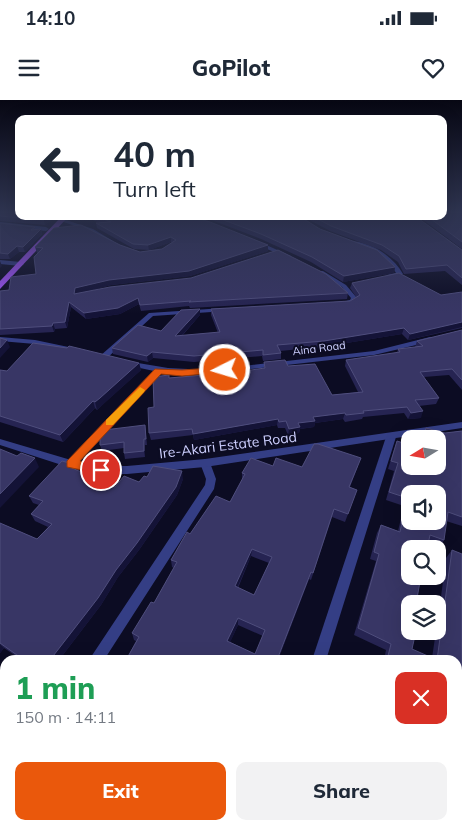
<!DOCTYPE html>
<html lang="en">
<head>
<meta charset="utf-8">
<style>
  :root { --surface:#fff; --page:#f2f2f3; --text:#1f2937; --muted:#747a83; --accent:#ea580c }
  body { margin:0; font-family:Mulish,sans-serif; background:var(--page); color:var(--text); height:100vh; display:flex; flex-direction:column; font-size:19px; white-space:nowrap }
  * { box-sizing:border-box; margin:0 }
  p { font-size:16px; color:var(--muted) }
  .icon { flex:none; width:28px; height:28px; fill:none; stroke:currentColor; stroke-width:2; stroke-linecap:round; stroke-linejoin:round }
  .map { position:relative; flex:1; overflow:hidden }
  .sheet { position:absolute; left:0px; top:555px; width:462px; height:175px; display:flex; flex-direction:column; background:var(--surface); border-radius:15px 15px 0 0; box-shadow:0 5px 20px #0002 }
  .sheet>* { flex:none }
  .hud { position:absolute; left:15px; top:15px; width:432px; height:105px; border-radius:10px; box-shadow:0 5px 20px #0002; background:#fff; color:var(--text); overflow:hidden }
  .needle { width:32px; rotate:259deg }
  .fabs { position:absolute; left:401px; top:330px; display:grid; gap:10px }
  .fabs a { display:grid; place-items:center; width:45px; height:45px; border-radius:10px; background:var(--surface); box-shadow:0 5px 20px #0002; font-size:25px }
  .pin { position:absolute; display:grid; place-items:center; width:42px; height:42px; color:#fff; margin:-21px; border:2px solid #fff; border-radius:50%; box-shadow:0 1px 5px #0007 }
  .me { position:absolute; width:55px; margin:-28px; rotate:265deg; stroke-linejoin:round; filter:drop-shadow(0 0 4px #0008) }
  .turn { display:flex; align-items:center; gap:18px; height:105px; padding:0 15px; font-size:22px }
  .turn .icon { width:65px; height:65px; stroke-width:2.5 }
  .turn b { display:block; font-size:35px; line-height:42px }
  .round { display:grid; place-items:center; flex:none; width:52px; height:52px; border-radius:10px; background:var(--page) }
  .summary { display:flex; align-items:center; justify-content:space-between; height:85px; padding:0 15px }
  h1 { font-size:30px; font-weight:800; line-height:38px; color:#1e9e55 }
  .cta { display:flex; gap:10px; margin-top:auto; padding:10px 15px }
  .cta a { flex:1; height:58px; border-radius:10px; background:var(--accent); color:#fff; font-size:20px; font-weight:800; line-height:58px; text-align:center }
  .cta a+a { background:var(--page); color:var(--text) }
  .status { display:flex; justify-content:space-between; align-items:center; height:35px; padding:0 25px; background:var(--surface); direction:ltr }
  .status svg { height:14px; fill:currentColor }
  header { display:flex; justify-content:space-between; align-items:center; height:65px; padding:0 15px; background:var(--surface); font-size:22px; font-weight:800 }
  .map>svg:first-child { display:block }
</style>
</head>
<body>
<div class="status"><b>14:10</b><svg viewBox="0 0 49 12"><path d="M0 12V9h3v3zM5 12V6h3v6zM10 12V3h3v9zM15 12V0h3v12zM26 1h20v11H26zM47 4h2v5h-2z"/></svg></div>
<header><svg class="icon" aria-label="menu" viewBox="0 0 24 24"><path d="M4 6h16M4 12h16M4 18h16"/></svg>GoPilot<svg class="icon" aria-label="heart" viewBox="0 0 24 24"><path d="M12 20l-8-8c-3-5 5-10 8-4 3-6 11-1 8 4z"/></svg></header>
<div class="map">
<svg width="462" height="730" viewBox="0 0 462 730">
  <rect width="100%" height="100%" fill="#0c0c23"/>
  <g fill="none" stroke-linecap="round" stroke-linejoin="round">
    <g fill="#343e85" fill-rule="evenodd">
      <polygon points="217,116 197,119 195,118 199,116"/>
      <polygon points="63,119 93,129 113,141 108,142 89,131 61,121"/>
      <polygon points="0,122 46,127 49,129 46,131 0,126"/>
      <polygon points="253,141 257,141 291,156 286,157 253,143"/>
      <path d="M349,141C370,141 393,156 403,174L387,177V175L396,173C387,155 367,149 349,143Z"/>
      <polygon points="0,160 21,162 24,164 21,166 0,164"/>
      <polygon points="319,171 323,171 346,185 357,198 355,203 342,204 342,202 350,200 351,198 342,187 319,173"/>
      <polygon points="224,208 227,210 226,211 153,216 107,258 104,258 100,256 149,213"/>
      <polygon points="0,237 35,240 78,249 82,251 78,253 35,244 0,241"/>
      <polygon points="430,237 433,237 433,241 374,255 208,274 161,272 75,367 67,367 66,364 154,271 126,265 126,261 168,268 208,270 374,251"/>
      <polygon points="391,334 396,337 326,560 312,560 386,337"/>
      <polygon points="205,359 209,360 216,379 214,389 104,560 89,560 205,385 206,379 200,363"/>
      <polygon points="0,586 5,588 5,602 0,600"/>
      <polygon points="235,725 274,725 273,730 237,730"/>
    </g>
    <polygon fill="#343e85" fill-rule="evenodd" points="462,322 462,328 205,367 127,374 101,374 71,368 0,345 0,339 71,360 101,366 127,366 205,359"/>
    <polygon fill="#a555ff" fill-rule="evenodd" points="62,116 69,116 0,189 0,181"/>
  </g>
  <g fill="#262452" fill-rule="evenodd">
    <polygon points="0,112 56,116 45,125 0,121"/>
    <polygon points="462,112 462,149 418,116 444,116"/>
    <polygon points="83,116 189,116 268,151 190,176 111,185 88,191 348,193 347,199 190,208 189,206 141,211 139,204 120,214 86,219 71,207 67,228 55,229 54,232 0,235 0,191 9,190 36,174 39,153 37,153 35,147 120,145 140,152 162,149 172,143 171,142 149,150 134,149 97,128 96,123 100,123"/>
    <polygon points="201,116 299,116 320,129 395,167 394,173 343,182 311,162 261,139"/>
    <polygon points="302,116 415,116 462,150 462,185 445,171 404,174 398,162 381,150 330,131"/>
    <polygon points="0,123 36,129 41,129 42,134 25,152 19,152 10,159 0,159"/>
    <polygon points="352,183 441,195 462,192 462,228 408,240 402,234 322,247 280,251 281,253 281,259 263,261 262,256 194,262 153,258 148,262 113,254 112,248 161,231 200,209 200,215 182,236 218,233 211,215 211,209 350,201 356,197 350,188"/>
    <polygon points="462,230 462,290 449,275 424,277 439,298 436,304 419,306 421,318 408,319 404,313 363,317 362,319 345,322 343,319 315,323 314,327 300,329 299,333 288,335 285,328 278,328 277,325 194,340 193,335 151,340 149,333 154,307 169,278 237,272 264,269 264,262 288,266 332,295 358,292 345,266 346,260 397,253 398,249 415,247 417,241"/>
    <polygon points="139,263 141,270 102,305 97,310 95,308 63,342 0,322 0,270 7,271"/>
    <polygon points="145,325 147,345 145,345 145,357 125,359 124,353 124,348 102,351 100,345"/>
    <path d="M426,328L445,333L462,331V426L446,421L444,440L439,448L428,444L427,449H410V476H421L416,504H410V531H416L412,549L432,558L436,531H438V520L446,458L452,450L462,454V730H303L304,725H458V560H384L386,550L354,535L376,461L370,459L377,433L381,425L398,431L404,406L386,400L394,371L388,369L394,349L397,341L410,345V366H438V339H422ZM410,394H438V421H410Z"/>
    <polygon points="73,364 75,370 115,387 139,382 147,377 183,379 177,395 139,450 118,477 101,505 59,560 22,560 4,548 0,553 0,423 37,439 48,427 35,421 31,414 39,405 33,403 29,396"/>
    <path d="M273,366L302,367L358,366L350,387L357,390L345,422L332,417L311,480L309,479L278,560H126L136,541L134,540L132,533L154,503L174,468L172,467L171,460L190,434L230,402L242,381V373ZM251,456L269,463L254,495L238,488ZM238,525L263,536L255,554L230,542Z"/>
  </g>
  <g fill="#141337">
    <polygon points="48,116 56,116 45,125 44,120"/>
    <polygon points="41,129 42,134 25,152 23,147"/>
    <polygon points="171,137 171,142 149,150 148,145"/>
    <polygon points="268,145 268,151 190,176 111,185 77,194 74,194 75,188 109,180"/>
    <polygon points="17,146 19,152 10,159 8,154"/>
    <polygon points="0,161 2,166 0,168"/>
    <polygon points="395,167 394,173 343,182 344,176"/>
    <polygon points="138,198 139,204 120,214 86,219 84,213"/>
    <polygon points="69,202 71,207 67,228 65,222"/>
    <polygon points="200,209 200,215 176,242 175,236"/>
    <polygon points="462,222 462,227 408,240 410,234"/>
    <polygon points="53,223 55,229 54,232 52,226"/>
    <polygon points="404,228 402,234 322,247 324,241"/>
    <polygon points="7,240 10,247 0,258 0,248"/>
    <polygon points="152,252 153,258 148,262 147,256"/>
    <polygon points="139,263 141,270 97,310 95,302"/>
    <polygon points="93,301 95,308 63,342 60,335"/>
    <polygon points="423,311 421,318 408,319 411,313"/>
    <polygon points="345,313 343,319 315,323 314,327 300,329 299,333 288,335 289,329 298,323 313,317"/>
    <polygon points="278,319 277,325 194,340 193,334"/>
    <polygon points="144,339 145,345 145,357 144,351"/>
    <polygon points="35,358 39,367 0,408 0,394"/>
    <polygon points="182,371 183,379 177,395 139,450 118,477 101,505 59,560 50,560 116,470"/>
    <polygon points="252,449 251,456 235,493 235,486"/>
    <polygon points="311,472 309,479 278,560 277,560"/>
    <polygon points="238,518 238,525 228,547 227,541"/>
    <polygon points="0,544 4,548 0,553"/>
    <polygon points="5,637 5,652 0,659 0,644"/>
  </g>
  <g fill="#383665" stroke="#4f4e7d" fill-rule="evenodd">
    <polygon points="0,112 19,112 19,116 48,116 44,120 0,116"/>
    <polygon points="444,112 462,112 462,142 427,116 444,116"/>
    <polygon points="95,116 189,116 210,122 268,145 189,171 109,180 75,188 74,194 110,187 191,178 278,150 326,174 348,193 189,202 191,201 140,205 138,198 118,208 84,213 69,202 65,222 53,223 52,226 0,229 0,191 9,190 11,177 36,174 34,157 43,148 35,147 54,128 81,125 120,145 140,152 162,149 176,140 171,137 148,145 133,144 96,123 111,122"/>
    <polygon points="213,116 299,116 320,129 377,150 395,167 344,176 312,157 261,134"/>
    <polygon points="312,116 415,116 462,150 462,178 447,165 406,169 399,156 382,145 331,126"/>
    <polygon points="0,123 35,127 31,130 41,129 23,147 17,146 8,154 0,153"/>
    <polygon points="399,173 441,195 462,192 462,222 410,234 404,228 324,241 277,245 281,253 263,255 263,250 194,256 152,252 147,256 112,248 138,225 161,231 181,210 200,209 175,236 220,232 211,209 350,201 360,195 352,183"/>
    <polygon points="462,230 462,280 452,269 420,272 439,298 415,300 423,311 411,313 407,307 363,311 364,313 346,315 345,313 313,317 315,321 298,323 300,327 289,329 286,321 279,322 278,319 193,334 192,329 149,333 148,308 154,307 153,277 169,275 169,278 237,272 265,268 264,262 285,260 288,266 315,264 332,295 363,292 346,260 400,252 398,249 423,246 417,241"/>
    <polygon points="0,238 7,240 0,248"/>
    <polygon points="33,243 67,248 69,246 139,263 100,298 95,302 93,301 60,335 0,316 0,270 7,271"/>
    <polygon points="145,325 146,339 144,339 144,351 124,353 124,342 100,345 100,334 104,330"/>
    <path d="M426,328L445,333L462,331V417L448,412L444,440L430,435L427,449H410V476H421L416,504H410V531H416L412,549L437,560L452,450L462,454V730H305L306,725H458V560H398L388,556L391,544L358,528L379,454L374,452L381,425L400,432L407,398L389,392L398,363L391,361L397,341L410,345V366H438V339H422ZM410,394H438V421H410Z"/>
    <path d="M314,344H318L361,358L349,387L357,390L348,414L334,409L313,473L311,472L277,560H126L139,537L132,533L151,502L154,503L177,462L171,460L187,432L190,434L216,396L230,402L245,374L242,373L251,358L273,366L276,358L302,367ZM252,449L272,457L254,495L235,486ZM238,518L265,530L255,554L227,541Z"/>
    <polygon points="0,349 17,356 21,353 35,358 0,394"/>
    <polygon points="62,361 73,364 70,367 115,387 124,376 139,382 144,376 147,377 153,366 182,371 176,387 137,443 116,470 98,498 50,560 24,560 0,543 0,423 37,439 52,424 31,414 43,401 29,396"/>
    <polygon points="0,627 5,631 5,637 0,644"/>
    <polygon points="29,725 163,725 170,730 26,730"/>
    <polygon points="178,725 180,725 188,730 176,730"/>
  </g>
  <linearGradient id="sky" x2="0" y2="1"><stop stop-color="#070713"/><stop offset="0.52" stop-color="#2e3450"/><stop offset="1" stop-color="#2e3450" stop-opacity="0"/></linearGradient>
  <rect width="462" height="214" fill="url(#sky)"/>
  <polygon fill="#ea580c" stroke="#983908" points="225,267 228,268 228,272 182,276 161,274 80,361 105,366 105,373 101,374 67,367 67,361 155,269 182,270"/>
  <polygon fill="#f59e0b" points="140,287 145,290 144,292 113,325 106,325 106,320"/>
  <g text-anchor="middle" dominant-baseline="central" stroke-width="4" stroke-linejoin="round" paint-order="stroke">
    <g font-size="11" fill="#ced0ff" stroke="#0c0c23">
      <text transform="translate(319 248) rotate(-7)">Aina Road</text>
    </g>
    <g font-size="14" fill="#ced0ff" stroke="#0c0c23">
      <text transform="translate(228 345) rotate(-7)">Ire-Akari Estate Road</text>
    </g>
  </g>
</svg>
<div class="fabs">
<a><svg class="needle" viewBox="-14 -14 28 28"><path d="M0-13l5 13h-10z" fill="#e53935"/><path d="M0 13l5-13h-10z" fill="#747a83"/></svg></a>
<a><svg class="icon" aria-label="sound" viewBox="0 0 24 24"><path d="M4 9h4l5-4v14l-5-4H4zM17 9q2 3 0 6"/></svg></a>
<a><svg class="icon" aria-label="search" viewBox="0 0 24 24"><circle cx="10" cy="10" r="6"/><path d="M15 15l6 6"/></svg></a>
<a><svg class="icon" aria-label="layers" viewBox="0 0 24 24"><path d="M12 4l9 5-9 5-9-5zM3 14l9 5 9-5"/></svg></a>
</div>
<div class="pin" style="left:101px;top:370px;background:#d93025"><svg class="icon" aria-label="arrive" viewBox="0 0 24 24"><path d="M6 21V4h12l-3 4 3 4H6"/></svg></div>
<svg class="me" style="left:225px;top:270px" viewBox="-20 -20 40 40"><circle r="17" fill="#ea580c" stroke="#fff" stroke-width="3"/><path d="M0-11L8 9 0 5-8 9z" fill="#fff"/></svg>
<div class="hud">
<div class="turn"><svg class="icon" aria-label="left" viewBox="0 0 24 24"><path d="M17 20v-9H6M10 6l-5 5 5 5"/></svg><div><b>40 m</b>Turn left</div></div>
</div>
<section class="sheet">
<div class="summary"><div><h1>1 min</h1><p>150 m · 14:11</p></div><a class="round" style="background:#d93025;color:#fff"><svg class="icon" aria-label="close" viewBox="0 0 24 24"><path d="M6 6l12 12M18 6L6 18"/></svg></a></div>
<div class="cta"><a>Exit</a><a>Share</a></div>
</section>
</div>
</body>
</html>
